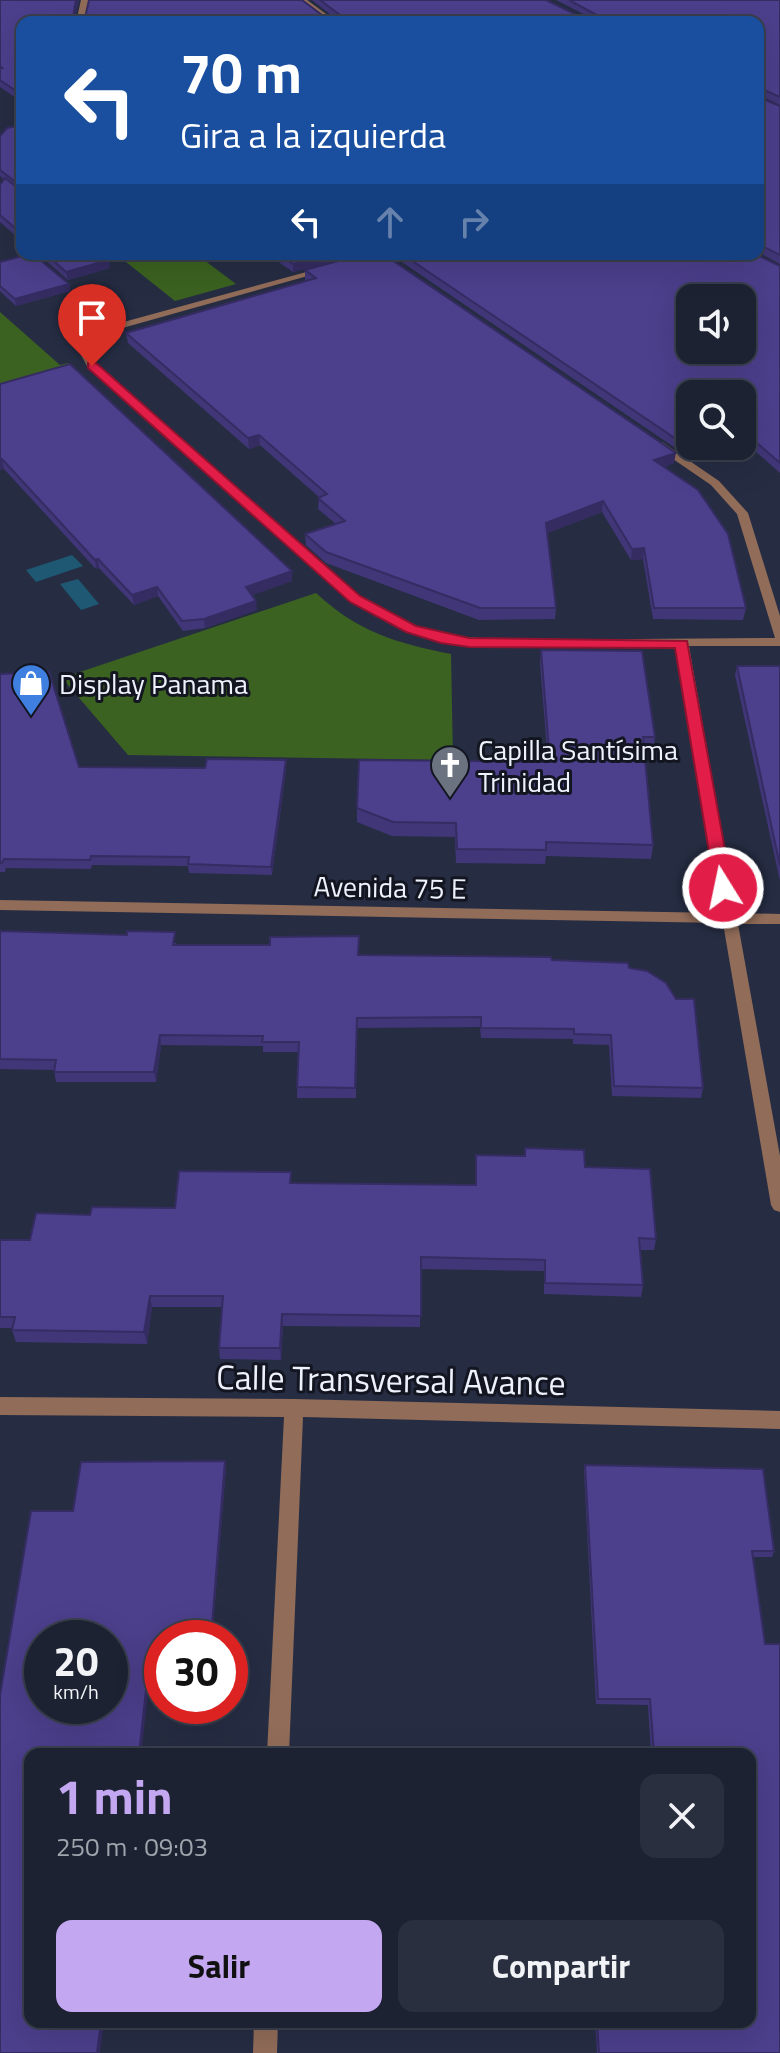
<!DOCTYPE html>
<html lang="es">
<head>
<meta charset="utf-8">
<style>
  :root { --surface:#1c2232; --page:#292f3e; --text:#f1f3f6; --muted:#a0a4ac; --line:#3a3f4d; --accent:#c4a7f1 }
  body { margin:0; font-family:"Titillium Web",sans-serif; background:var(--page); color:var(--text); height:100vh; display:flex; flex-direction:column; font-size:30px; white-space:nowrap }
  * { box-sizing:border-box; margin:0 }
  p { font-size:26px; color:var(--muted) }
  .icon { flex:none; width:44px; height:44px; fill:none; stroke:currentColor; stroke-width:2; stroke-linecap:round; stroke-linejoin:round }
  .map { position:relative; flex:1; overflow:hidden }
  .details { position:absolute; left:24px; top:1748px; width:732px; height:280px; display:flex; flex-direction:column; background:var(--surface); border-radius:16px; box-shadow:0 8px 32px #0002,0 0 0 2px var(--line) }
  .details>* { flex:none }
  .banner { position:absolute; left:16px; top:16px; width:748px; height:244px; border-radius:16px; box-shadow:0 8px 32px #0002,0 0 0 2px var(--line); background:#1a4fa0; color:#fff; overflow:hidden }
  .buttons { position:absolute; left:676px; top:284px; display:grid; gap:16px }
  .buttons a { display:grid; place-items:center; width:80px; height:80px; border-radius:16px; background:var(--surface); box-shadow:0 8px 32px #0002,0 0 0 2px var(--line); font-size:40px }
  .speed { position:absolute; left:24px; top:1620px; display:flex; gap:16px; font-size:40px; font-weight:700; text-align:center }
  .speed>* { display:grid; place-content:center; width:104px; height:104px; border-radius:50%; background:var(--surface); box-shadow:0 8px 32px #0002,0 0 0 2px var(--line); line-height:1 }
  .speed small { font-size:20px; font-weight:400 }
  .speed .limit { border:12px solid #d22; background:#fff; color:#111 }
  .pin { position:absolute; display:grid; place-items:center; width:68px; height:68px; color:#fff; margin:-82px -34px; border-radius:50% 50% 50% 0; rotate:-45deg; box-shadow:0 0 8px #0007 }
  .pin .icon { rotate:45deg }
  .me { position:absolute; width:88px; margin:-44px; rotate:350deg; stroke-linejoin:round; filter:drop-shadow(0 0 6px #0008) }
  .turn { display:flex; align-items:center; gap:28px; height:168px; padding:0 32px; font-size:36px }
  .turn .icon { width:104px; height:104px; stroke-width:2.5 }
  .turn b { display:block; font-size:56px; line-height:68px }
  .lanes { display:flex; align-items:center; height:76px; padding:0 32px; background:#0003; justify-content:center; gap:40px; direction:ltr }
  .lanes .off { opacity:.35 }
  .round { display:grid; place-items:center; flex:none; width:84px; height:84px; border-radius:16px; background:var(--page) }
  .summary { display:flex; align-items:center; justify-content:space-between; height:136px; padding:0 32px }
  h1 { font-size:48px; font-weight:700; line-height:60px; color:var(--accent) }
  .action { display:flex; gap:16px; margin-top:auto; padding:16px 32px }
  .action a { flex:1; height:92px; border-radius:16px; background:var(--accent); color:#111; font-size:32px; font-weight:700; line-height:92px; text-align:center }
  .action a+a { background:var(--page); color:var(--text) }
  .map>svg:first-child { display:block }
</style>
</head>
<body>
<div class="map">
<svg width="780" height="2053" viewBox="0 0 780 2053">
  <rect width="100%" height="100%" fill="#262d43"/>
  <g fill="#3b6220">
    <polygon points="116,254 196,254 236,284 175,301"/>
    <polygon points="0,312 60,365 68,363 76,371 0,391"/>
    <path d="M316,593C358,632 396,643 451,654L453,760L128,755L62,678Z"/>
  </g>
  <g fill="#1e5873">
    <polygon points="72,555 83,566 36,582 26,570"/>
    <polygon points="78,579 99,604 81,610 60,584"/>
  </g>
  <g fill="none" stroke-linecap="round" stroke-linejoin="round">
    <g fill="#916c59" fill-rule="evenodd">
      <polygon points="81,0 89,0 84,22 76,22"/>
      <polygon points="298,0 307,0 337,22 328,22"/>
      <polygon points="321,268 329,270 126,327 106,335 92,345 91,355 96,364 359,596 415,626 442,635 503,640 775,638 737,514 711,485 654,446 654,442 662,442 719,481 748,513 780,616 780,646 689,646 736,913 780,914 780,924 738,924 780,1156 780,1212 774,1210 771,1205 723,923 0,910 0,900 721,913 676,647 503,648 441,643 407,632 351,602 88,368 81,355 83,342 98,331 120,323"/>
      <polygon points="0,1397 294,1399 780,1411 780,1429 303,1417 289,1754 267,1754 284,1417 0,1415"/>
      <polygon points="254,2022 278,2022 277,2053 253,2053"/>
    </g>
  </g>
  <g fill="#413678">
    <polygon points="0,0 79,0 75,17 335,18 312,0 546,0 583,18 591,18 556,0 780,0 780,105 759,95 22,22 22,102 0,87"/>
    <polygon points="758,97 780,106 780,264 758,252"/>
    <polygon points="22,125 22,241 0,222 0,185 4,180 0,176 0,136"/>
    <polygon points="38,254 101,254 110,268 68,280"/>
    <polygon points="267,254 359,254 293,272"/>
    <polygon points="390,254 755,254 780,266 780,473 746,443 742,445 742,394 690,446 723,446 690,458"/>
    <polygon points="0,262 69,284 70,291 16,306 0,291"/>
    <polygon points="305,270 674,463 664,467 746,608 743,620 653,619 643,559 631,560 602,512 547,533 556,608 555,619 479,620 326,563 306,545 305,534 336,524 318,509 319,497 260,445 249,449 128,343 126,333 306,281 305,280"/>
    <polygon points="0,384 292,581 252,595 257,610 205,628 183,631 158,596 134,605 99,568 96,569 4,469 0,470"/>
    <polygon points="541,650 655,737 653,751 645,751 653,845 651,859 546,856 545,864 456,863 455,837 392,836 357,822 357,808 548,762 540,664"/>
    <polygon points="737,666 780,666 780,881 735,675"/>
    <polygon points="0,674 79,767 205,768 286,760 286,769 272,875 189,873 188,866 92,865 91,869 6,868 5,872 0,872"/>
    <polygon points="0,931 176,943 176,945 359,955 552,960 629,968 703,1088 701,1098 612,1096 609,1045 573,1044 573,1039 481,1038 480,1027 357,1028 356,1098 297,1098 298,1052 263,1052 263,1046 161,1045 156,1082 56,1082 54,1070 0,1069"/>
    <polygon points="525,1148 585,1167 656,1239 654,1250 640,1250 643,1285 641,1297 544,1294 544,1271 421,1269 420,1327 283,1326 281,1360 220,1359 219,1348 222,1307 152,1307 147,1344 16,1342 12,1330 13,1328 0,1328 0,1240 30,1240 90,1215 175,1208 292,1183 475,1185 476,1155 524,1156"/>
    <polygon points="585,1465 774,1551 772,1557 753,1557 765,1644 780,2053 597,2053 595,2022 750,2022 750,1754 651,1754 648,1705 596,1704 584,1471"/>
    <polygon points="226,1468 212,1638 162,1638 162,1677 150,1677 73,1511"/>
  </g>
  <g fill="#352c62">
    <polygon points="76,0 79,0 74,22 73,17"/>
    <polygon points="330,254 359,254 293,272 293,264"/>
    <polygon points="109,260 110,268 68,280 66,272"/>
    <polygon points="69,284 70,291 16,306 15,299"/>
    <polygon points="259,435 260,445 249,449 248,438"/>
    <polygon points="748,435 746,443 742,445 742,437"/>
    <polygon points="700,446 723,446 690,458 691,449"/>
    <polygon points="676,453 674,463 653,471 654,460"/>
    <polygon points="2,459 4,469 0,470 0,460"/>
    <polygon points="603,501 602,512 545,534 546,523"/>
    <polygon points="644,548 643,559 631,560 632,549"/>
    <polygon points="98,559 99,568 96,569 95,560"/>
    <polygon points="292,571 292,581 247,597 246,587"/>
    <polygon points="157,587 158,596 134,605 132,595"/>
    <polygon points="256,601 257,610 205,628 204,619"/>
    <polygon points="286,760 286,769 272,875 271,867"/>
    <polygon points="160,1035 161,1045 156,1082 154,1072"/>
    <polygon points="150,1296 152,1307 147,1344 144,1332"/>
    <polygon points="282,1314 283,1326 281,1360 280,1348"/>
    <polygon points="225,1461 226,1468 212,1638 211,1638"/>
    <polygon points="148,1672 150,1677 141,1754 139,1754"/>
    <polygon points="101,2022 104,2022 100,2053 97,2053"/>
  </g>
  <g fill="#4c3f8c" stroke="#352c62" stroke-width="2" fill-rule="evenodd">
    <polygon points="0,0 76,0 73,17 85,18 89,0 302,0 326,18 337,18 340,15 320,0 546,0 583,18 595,18 597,15 569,0 780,0 780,97 760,88 758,89 758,22 22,22 22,95 0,80 0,68 2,68 0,66"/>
    <polygon points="758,97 780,106 780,255 758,244"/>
    <polygon points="22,125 22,187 0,170 0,136 7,128"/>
    <polygon points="5,178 19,189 22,188 22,234 0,215 0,185"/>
    <polygon points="30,254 33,254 69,284 15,299 0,286 0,262"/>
    <polygon points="46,254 101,254 109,260 66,272"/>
    <polygon points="278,254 330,254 293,264"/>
    <polygon points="364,254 383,254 676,453 654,460 698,490 728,534 746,608 654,608 644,548 632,549 603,501 546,523 556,608 480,608 326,552 305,534 345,521 318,498 327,494 259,435 248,438 126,333 316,278 305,270"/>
    <path d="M402,254H755L780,266V463L748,435L742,437V394H690V446H700L691,449ZM690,298H742V350H690Z"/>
    <polygon points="70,364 292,571 246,587 256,601 204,619 182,621 157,587 132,595 98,559 95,560 2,459 0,460 0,384"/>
    <polygon points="541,650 642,651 655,737 643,737 653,845 546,842 546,850 457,849 456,823 393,822 357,808 359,760 550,762"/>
    <polygon points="737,666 780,666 780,866"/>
    <polygon points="49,672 79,767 205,768 207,759 286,760 271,867 188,864 189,857 91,856 90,860 4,859 2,863 0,863 0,674"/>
    <polygon points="0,931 127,935 127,931 175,932 173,945 270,945 270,937 359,936 358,955 551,957 552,960 628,963 629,968 647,971 666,983 676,999 694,999 703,1088 614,1086 611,1035 574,1034 574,1029 481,1028 481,1017 357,1018 355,1088 297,1087 299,1042 262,1042 263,1036 160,1035 154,1072 54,1072 56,1060 0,1059"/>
    <polygon points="525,1148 584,1150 585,1167 650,1169 656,1239 639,1238 643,1285 545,1283 545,1260 421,1257 421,1316 282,1314 280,1348 219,1348 223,1296 150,1296 144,1332 12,1330 15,1317 0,1317 0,1240 30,1240 36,1213 90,1215 92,1207 175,1208 179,1171 291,1172 290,1183 476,1185 476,1155 525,1156"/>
    <path d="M225,1461L211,1638H162V1672H148L139,1754H30V2022H101L97,2053H0V1695L31,1511H73L81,1462ZM42,1638H110V1706H42Z"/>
    <polygon points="585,1465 763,1469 774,1551 752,1551 765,1644 780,1644 780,2053 599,2053 597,2022 750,2022 750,1754 654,1754 650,1699 598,1699"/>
  </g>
  <polygon fill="#e11d48" stroke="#92132f" stroke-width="2" points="88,363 96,363 360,596 416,626 469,638 687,641 732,888 729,892 717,892 715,888 675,648 469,647 441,643 406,632 350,602 88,368"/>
  <defs>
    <symbol id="shop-pin" viewBox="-11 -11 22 30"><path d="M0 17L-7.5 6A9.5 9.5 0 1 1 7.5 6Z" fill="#3f7fe0" stroke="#131620"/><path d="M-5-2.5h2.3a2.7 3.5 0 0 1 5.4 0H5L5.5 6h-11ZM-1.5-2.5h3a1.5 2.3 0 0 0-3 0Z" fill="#fff"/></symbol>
    <symbol id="church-pin" viewBox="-11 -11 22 30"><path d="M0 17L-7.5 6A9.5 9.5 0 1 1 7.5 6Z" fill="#6b7280" stroke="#131620"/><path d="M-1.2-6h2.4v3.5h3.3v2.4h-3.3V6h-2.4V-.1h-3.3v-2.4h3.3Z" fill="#fff"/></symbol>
  </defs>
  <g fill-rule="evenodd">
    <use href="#shop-pin" x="9" y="661" width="44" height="60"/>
    <use href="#church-pin" x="428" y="743" width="44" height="60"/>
  </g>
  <g text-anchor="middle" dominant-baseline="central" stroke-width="6" stroke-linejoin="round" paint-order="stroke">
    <g font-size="28" fill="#edf2fd" stroke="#131620" text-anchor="start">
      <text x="59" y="683">Display Panama</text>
      <text x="478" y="749">Capilla Santísima<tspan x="478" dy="32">Trinidad</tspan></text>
    </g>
    <g font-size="28" fill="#edf2fd" stroke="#131620">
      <text transform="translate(390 887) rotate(1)">Avenida 75 E</text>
    </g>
    <g font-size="34" fill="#edf2fd" stroke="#131620">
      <text transform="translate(391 1379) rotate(1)">Calle Transversal Avance</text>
    </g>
  </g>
</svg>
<div class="buttons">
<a><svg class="icon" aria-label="sound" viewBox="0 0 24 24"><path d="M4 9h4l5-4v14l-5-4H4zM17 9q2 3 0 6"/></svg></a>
<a><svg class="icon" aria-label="search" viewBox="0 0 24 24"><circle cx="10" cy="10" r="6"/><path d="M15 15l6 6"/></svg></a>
</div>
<div class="speed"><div>20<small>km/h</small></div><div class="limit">30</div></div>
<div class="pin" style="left:92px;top:366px;background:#d93025"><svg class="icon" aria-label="arrive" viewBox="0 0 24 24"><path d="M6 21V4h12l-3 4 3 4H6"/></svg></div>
<svg class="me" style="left:723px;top:888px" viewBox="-20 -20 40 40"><circle r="17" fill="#e11d48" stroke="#fff" stroke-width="3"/><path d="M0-11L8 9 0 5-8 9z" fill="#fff"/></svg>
<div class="banner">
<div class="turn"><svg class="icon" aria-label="left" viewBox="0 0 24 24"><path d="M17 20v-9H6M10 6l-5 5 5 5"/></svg><div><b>70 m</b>Gira a la izquierda</div></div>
<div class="lanes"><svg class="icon" aria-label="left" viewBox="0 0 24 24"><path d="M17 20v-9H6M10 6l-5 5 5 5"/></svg><svg class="icon off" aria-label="ahead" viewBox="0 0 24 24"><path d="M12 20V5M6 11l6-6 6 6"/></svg><svg class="icon off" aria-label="right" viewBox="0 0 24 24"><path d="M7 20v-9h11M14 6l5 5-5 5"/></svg></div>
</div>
<section class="details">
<div class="summary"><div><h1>1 min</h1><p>250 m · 09:03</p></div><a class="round"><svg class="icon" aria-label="close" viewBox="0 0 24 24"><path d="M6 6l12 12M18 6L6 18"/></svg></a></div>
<div class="action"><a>Salir</a><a>Compartir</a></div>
</section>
</div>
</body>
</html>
